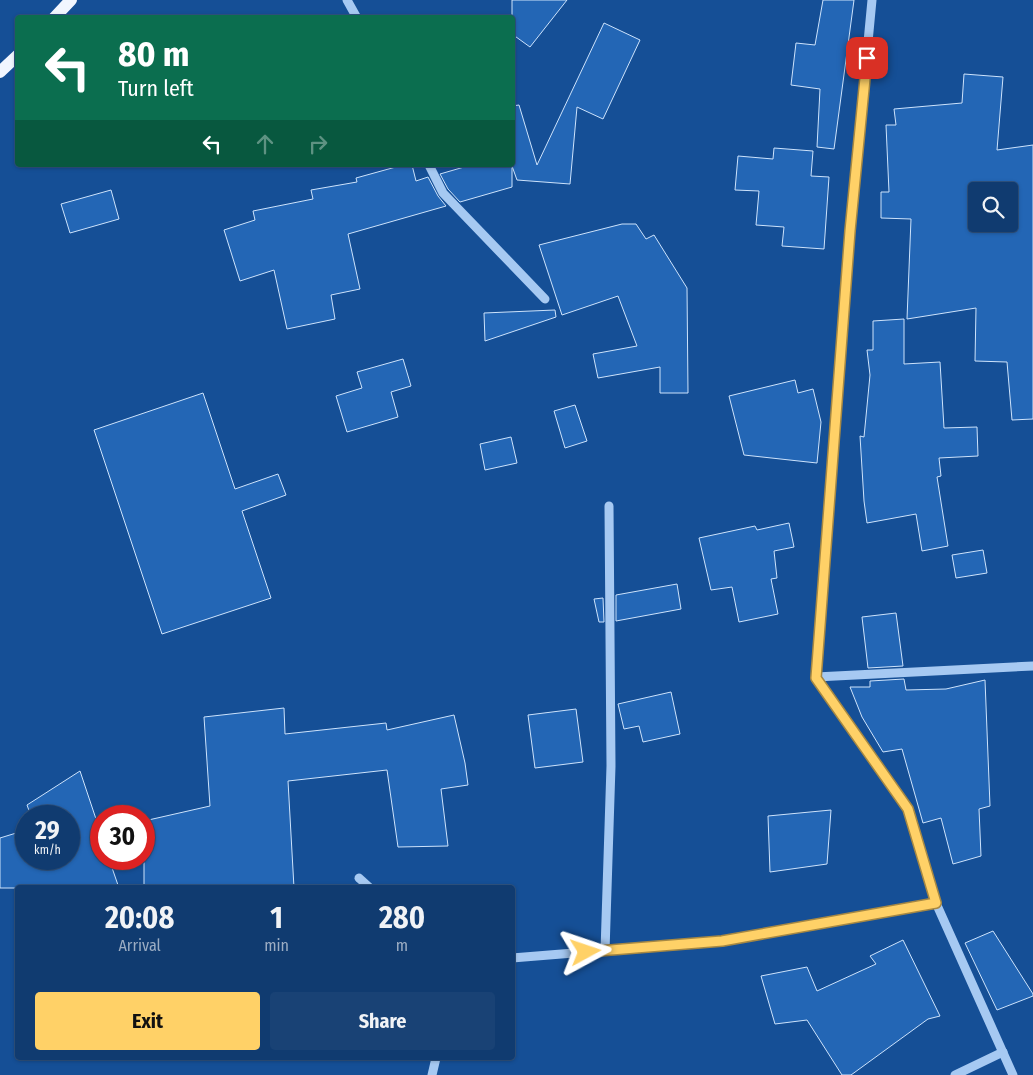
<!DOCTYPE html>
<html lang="en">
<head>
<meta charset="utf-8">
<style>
  :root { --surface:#103b70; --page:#194275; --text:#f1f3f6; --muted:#9cadc3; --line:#305583; --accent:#ffd167 }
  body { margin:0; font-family:"Fira Sans Condensed",sans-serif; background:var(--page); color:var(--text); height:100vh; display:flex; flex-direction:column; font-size:19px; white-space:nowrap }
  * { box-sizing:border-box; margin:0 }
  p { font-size:16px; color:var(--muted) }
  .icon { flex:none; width:28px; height:28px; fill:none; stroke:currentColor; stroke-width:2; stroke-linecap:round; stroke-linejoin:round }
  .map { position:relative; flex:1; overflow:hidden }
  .side { position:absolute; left:15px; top:885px; width:500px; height:175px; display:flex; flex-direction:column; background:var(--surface); border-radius:5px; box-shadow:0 1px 4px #0004,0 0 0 1px var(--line) }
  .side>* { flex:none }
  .banner { position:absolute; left:15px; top:15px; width:500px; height:152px; border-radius:5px; box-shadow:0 1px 4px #0004,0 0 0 1px var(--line); background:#0b6e4f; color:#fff; overflow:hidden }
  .fabs { position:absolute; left:968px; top:182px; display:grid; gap:10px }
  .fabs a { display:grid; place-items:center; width:50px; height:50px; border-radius:5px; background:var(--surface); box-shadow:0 1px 4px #0004,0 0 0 1px var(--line); font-size:25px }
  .speed { position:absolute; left:15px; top:805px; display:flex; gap:10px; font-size:25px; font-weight:700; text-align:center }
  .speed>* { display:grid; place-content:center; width:65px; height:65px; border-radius:50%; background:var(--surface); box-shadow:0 1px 4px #0004,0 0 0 1px var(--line); line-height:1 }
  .speed small { font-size:12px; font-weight:400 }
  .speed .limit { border:8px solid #d22; background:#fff; color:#111 }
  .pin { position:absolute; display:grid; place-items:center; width:42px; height:42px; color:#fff; margin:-21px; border-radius:10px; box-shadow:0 2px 8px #0006 }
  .me { position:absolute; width:55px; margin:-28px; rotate:85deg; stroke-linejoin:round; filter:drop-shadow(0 0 4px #0008) }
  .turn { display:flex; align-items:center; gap:18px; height:105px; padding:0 20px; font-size:22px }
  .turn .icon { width:65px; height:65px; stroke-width:2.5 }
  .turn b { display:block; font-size:35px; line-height:42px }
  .lanes { display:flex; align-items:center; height:48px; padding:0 20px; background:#0003; justify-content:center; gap:25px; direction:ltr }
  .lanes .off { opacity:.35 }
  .eta { display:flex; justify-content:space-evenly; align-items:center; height:85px; text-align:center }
  .eta b { font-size:30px; font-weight:700; line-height:35px }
  .primary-button { display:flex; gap:10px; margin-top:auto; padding:10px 20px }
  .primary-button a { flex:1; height:58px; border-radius:5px; background:var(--accent); color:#111; font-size:20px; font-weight:700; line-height:58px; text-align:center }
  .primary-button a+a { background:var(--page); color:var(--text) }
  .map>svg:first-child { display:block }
</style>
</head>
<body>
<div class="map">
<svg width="1033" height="1075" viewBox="0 0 1033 1075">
  <rect width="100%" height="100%" fill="#154f96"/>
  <g fill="#2366b5" stroke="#cde3fc" fill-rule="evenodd">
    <polygon points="512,0 567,0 530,47 512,34"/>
    <polygon points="823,0 854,0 834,149 817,147 820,89 791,85 796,43 815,45"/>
    <polygon points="604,23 640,40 603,119 577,107 570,184 517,180 512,166 512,106 519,105 537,165"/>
    <path d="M964,74L1003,77L997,150L1033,145V419L1012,420L1007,362L975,361L976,308L907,319L911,219L881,218V192H889L886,125H896L894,109L962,103ZM976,191H1009V224H976Z"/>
    <polygon points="774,148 813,151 811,176 829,177 824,249 782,246 784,227 756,225 759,191 735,190 738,156 773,159"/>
    <polygon points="403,165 412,165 416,181 428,177 438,196 446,206 348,234 360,289 331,295 335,319 287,329 274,270 240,281 224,230 255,220 253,211 313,199 311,190 357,182 356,178"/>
    <polygon points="471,165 512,165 512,187 460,202 448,189 440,174"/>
    <polygon points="111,190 119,219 70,233 61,204"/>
    <polygon points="622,224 636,224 646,239 654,235 687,288 688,393 660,393 660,367 598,378 593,354 637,346 618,296 562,315 539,245"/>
    <polygon points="555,310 556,317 485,341 484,313"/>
    <polygon points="904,319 904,364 940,362 944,428 977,427 978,456 939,458 941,476 937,477 948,546 922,551 916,514 867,523 864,501 860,436 864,437 870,375 867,350 873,350 873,321"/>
    <polygon points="403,359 411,386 391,392 398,417 347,432 336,396 362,388 357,372"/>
    <polygon points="795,380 798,393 813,389 821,422 817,463 744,455 729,396"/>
    <polygon points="203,393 235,489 278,474 286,495 242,511 271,598 162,634 94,430"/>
    <polygon points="575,405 587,441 565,448 554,411"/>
    <polygon points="511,437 517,463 485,470 480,444"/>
    <polygon points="789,523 794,547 774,551 777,578 771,579 778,614 739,622 732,587 711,590 699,538 755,526 757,530"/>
    <polygon points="983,550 987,573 956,578 952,555"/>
    <polygon points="677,584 681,609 616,621 616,595"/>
    <polygon points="603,598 604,622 599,622 594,599"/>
    <polygon points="896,613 903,666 868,668 862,617"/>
    <polygon points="904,679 906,690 946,689 985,680 990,806 979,809 981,856 953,864 941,818 923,823 902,749 883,752 862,717 850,687 870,687 870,681"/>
    <polygon points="671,692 680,734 643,742 639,726 624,729 618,704"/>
    <polygon points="284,708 285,734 386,723 387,730 454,715 465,763 468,785 441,789 448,846 398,847 387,770 288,781 294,888 144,888 144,821 210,806 204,717"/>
    <polygon points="576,709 583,762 535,768 528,715"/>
    <polygon points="80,771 101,834 101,859 109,859 119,888 0,888 0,838 26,830 26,859 69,859 69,816 31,816 27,805"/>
    <polygon points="831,810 827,864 770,872 768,816"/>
    <polygon points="993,931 1033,994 1033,996 997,1010 965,943"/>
    <polygon points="903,940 940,1016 928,1019 851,1075 842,1075 807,1020 775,1024 761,976 807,967 817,991 876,964 870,956"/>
  </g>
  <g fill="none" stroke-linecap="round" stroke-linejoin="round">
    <g stroke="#a6c9f2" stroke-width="9">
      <polyline points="347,0 357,18"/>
      <polyline points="872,0 850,231 816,677 907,809 936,903 1013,1075"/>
      <polyline points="429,165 443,193 545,299"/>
      <polyline points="816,677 1033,666"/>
      <polyline points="359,878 370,888"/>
      <polyline points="605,951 611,766 609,506"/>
      <polyline points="512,958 722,941 936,903"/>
      <polyline points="432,1075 436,1058"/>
      <polyline points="955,1075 1003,1052"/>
    </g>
    <g stroke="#f1f6ff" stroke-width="12">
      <polyline points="54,18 71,0"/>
      <polyline points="0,72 18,55"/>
    </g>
  </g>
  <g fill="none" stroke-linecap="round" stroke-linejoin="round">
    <defs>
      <polyline id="route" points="586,952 722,941 936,903 908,809 816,678 850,231 867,58"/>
    </defs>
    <use href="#route" stroke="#a68843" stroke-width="12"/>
    <use href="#route" stroke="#ffd167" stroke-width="9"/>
  </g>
</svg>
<div class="fabs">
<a><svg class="icon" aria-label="search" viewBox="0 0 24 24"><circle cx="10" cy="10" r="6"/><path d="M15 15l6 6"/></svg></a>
</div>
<div class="speed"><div>29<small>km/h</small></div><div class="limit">30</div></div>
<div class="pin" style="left:867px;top:58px;background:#d93025"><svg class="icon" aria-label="arrive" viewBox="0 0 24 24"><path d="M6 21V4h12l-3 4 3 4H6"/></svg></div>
<svg class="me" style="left:586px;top:952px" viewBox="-20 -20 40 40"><path d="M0-17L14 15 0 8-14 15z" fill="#ffd167" stroke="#fff" stroke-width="4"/></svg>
<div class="banner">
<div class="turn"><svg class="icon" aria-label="left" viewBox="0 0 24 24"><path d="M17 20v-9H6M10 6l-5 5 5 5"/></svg><div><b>80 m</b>Turn left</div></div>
<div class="lanes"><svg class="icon" aria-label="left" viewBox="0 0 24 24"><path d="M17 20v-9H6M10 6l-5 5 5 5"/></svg><svg class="icon off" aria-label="ahead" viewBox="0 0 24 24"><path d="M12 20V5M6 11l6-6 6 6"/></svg><svg class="icon off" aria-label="right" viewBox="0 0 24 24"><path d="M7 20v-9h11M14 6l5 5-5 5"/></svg></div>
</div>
<section class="side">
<div class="eta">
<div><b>20:08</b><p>Arrival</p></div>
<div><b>1</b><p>min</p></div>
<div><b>280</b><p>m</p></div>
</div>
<div class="primary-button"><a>Exit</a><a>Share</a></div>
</section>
</div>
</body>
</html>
